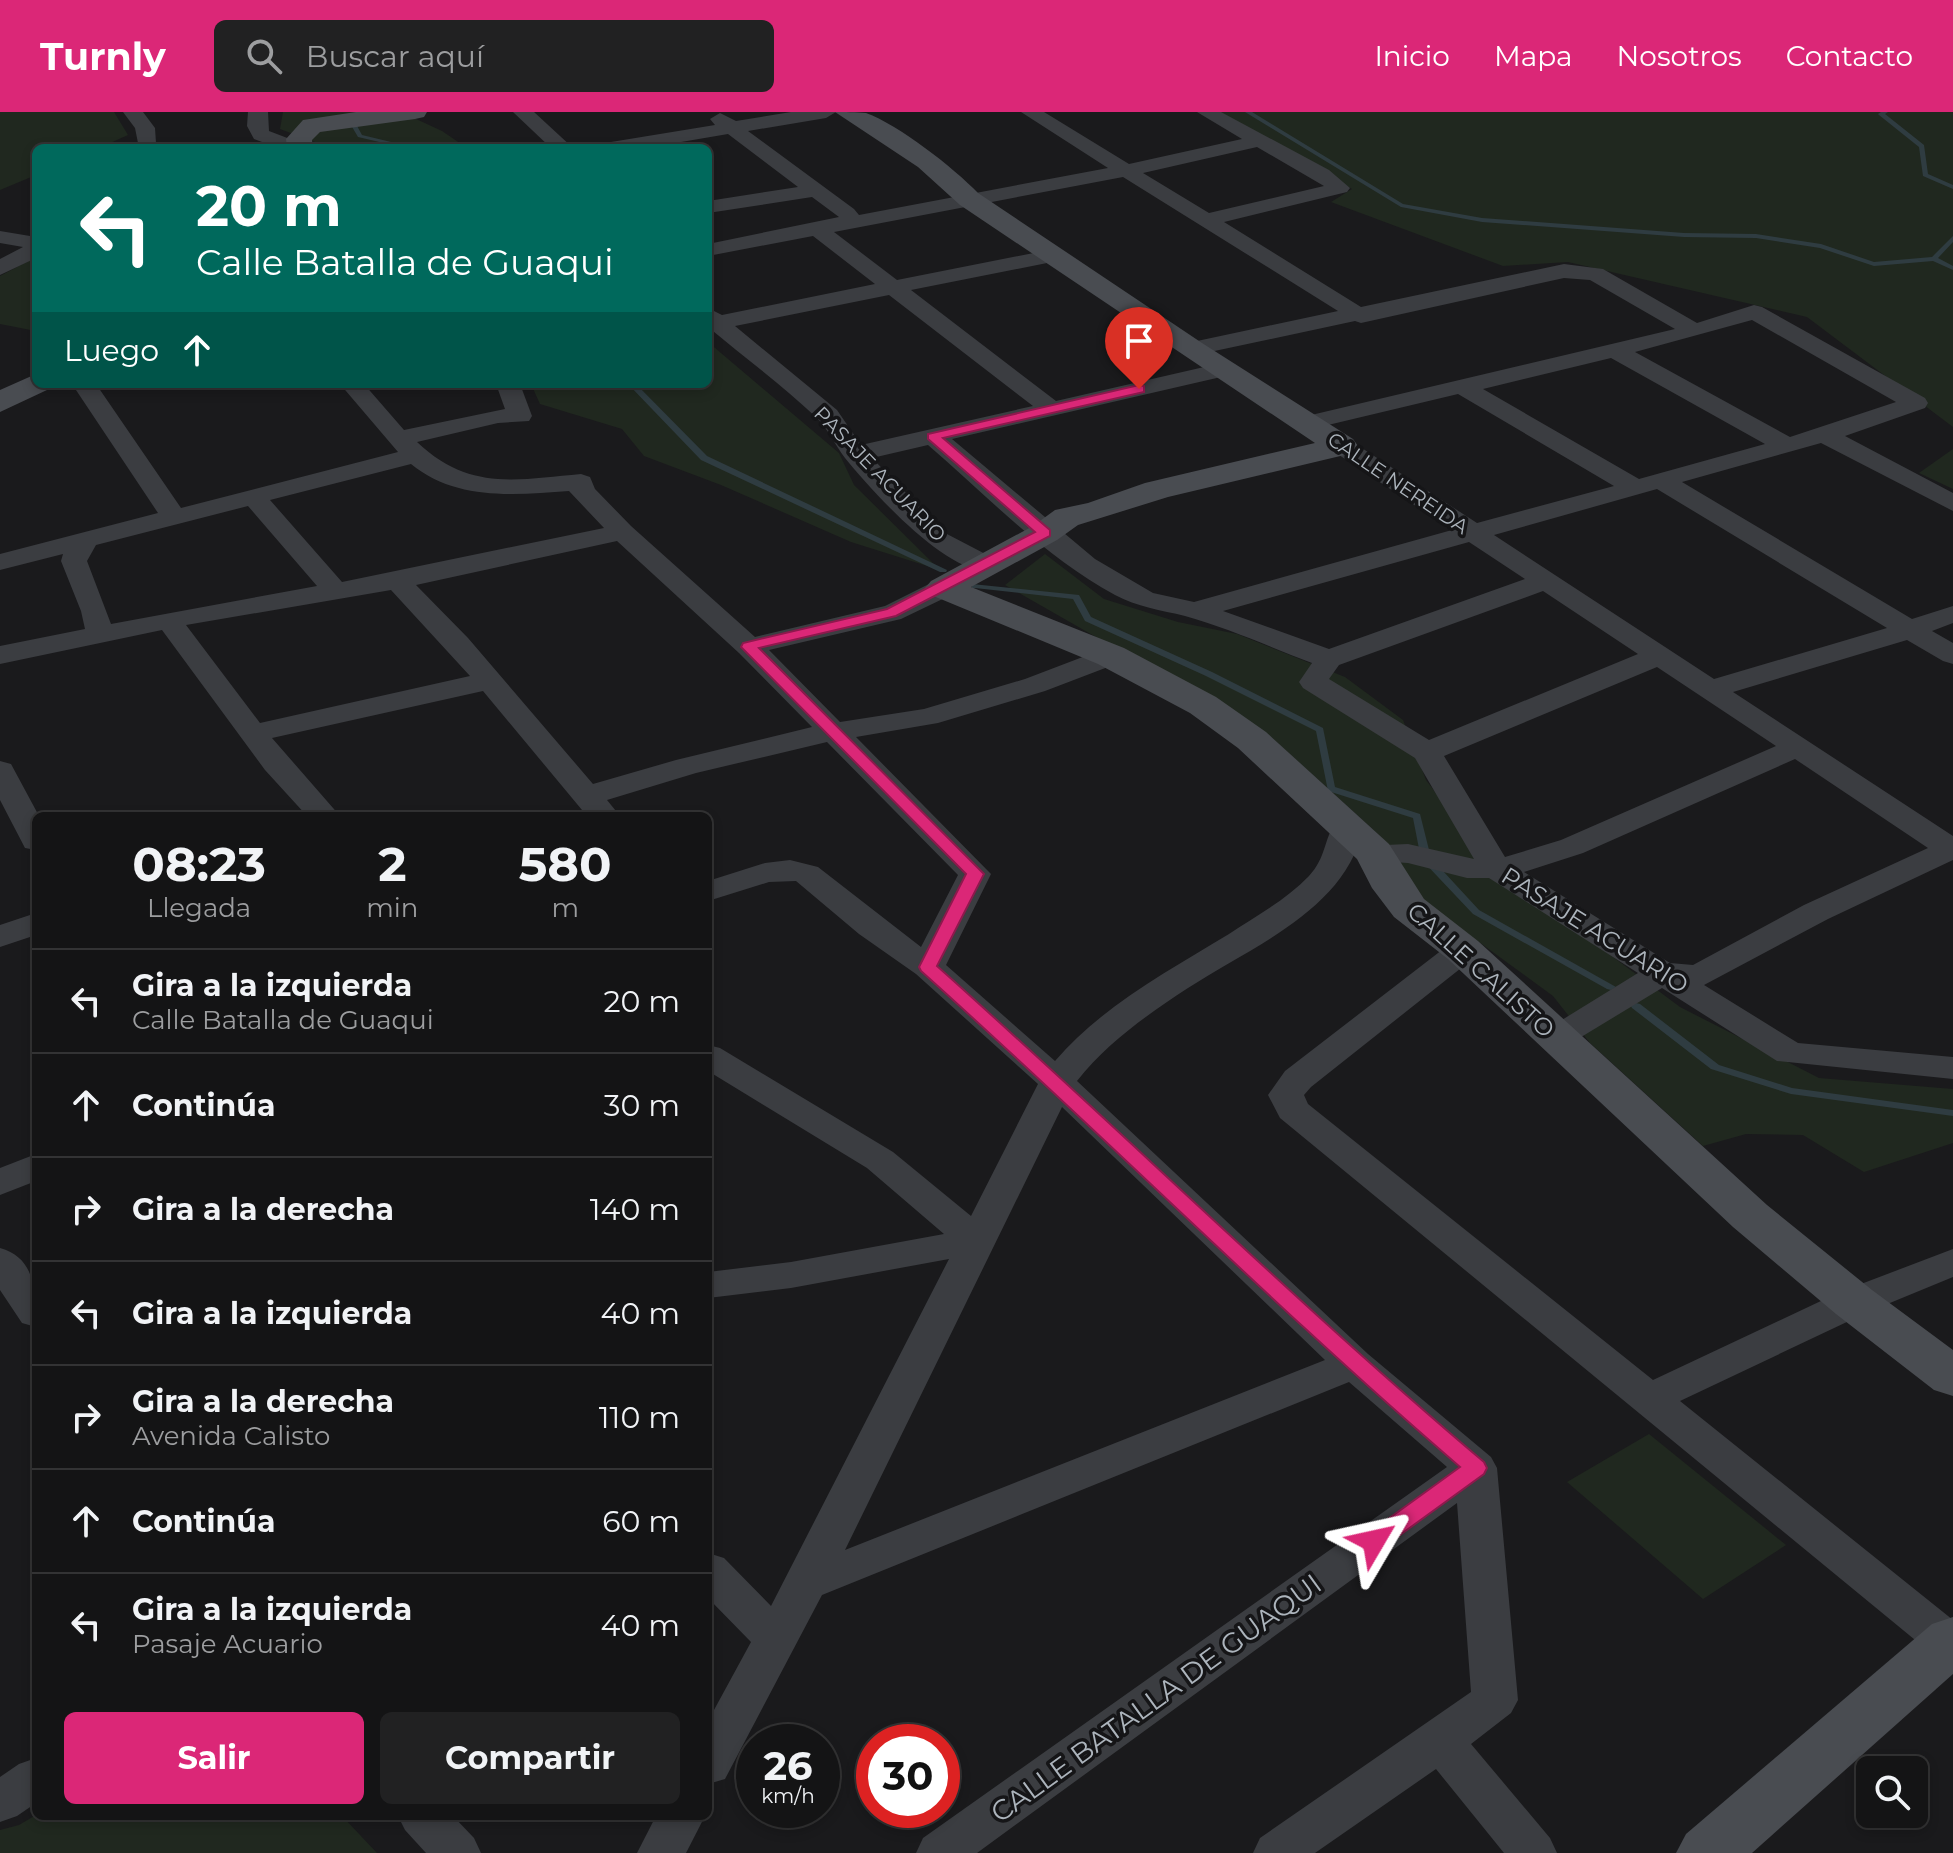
<!DOCTYPE html>
<html lang="es">
<head>
<meta charset="utf-8">
<style>
  :root { --surface:#141415; --page:#212122; --text:#f1f3f6; --muted:#9d9ea0; --line:#333334; --accent:#db2777 }
  body { margin:0; font-family:Montserrat,sans-serif; background:var(--page); color:var(--text); height:100vh; display:flex; flex-direction:column; font-size:30px; white-space:nowrap }
  * { box-sizing:border-box; margin:0 }
  p { font-size:26px; color:var(--muted) }
  .icon { flex:none; width:44px; height:44px; fill:none; stroke:currentColor; stroke-width:2; stroke-linecap:round; stroke-linejoin:round }
  .map { position:relative; flex:1; overflow:hidden }
  .panel { position:absolute; left:32px; top:700px; width:680px; height:1008px; display:flex; flex-direction:column; background:var(--surface); border-radius:12px; box-shadow:0 4px 12px #0003,0 0 0 2px var(--line) }
  .panel>* { flex:none }
  .banner { position:absolute; left:32px; top:32px; width:680px; height:244px; border-radius:12px; box-shadow:0 4px 12px #0003,0 0 0 2px var(--line); background:#00695c; color:#fff; overflow:hidden }
  .fabs { position:absolute; left:1856px; top:1644px; display:grid; gap:16px }
  .fabs a { display:grid; place-items:center; width:72px; height:72px; border-radius:12px; background:var(--surface); box-shadow:0 4px 12px #0003,0 0 0 2px var(--line); font-size:40px }
  .speed { position:absolute; left:736px; top:1612px; display:flex; gap:16px; font-size:40px; font-weight:700; text-align:center }
  .speed>* { display:grid; place-content:center; width:104px; height:104px; border-radius:50%; background:var(--surface); box-shadow:0 4px 12px #0003,0 0 0 2px var(--line); line-height:1 }
  .speed small { font-size:20px; font-weight:400 }
  .speed .limit { border:12px solid #d22; background:#fff; color:#111 }
  .pin { position:absolute; display:grid; place-items:center; width:68px; height:68px; color:#fff; margin:-82px -34px; border-radius:50% 50% 50% 0; rotate:-45deg; box-shadow:0 0 8px #0007 }
  .pin .icon { rotate:45deg }
  .me { position:absolute; width:88px; margin:-44px; rotate:54deg; stroke-linejoin:round; filter:drop-shadow(0 0 6px #0008) }
  .turn { display:flex; align-items:center; gap:28px; height:168px; padding:0 32px; font-size:36px }
  .turn .icon { width:104px; height:104px; stroke-width:2.5 }
  .turn b { display:block; font-size:56px; line-height:68px }
  .then { display:flex; align-items:center; height:76px; padding:0 32px; background:#0003; gap:16px; font-size:30px }
  .eta { display:flex; justify-content:space-evenly; align-items:center; height:136px; text-align:center }
  .eta b { font-size:48px; font-weight:700; line-height:56px }
  .cta { display:flex; gap:16px; margin-top:auto; padding:16px 32px }
  .cta a { flex:1; height:92px; border-radius:12px; background:var(--accent); color:#fff; font-size:32px; font-weight:700; line-height:92px; text-align:center }
  .cta a+a { background:var(--page); color:var(--text) }
  ul { padding:0; list-style:none }
  li { display:flex; align-items:center; gap:24px; height:104px; padding:0 32px; border-top:2px solid var(--line) }
  li div { flex:1 }
  li b { display:block; font-size:30px }
  li em { font-style:normal }
  header { display:flex; align-items:center; gap:48px; box-sizing:border-box; height:112px; padding:0 40px; background:var(--accent); color:#fff }
  header strong { font-size:38px }
  nav { display:flex; gap:44px; margin-inline-start:auto; font-size:28px }
  .search { width:560px; height:72px; background:var(--page); display:flex; align-items:center; gap:20px; box-sizing:border-box; padding:0 28px; border-radius:12px; color:var(--muted); font-size:30px }
  .map>svg:first-child { display:block }
</style>
</head>
<body>
<header>
<strong>Turnly</strong>
<div class="search"><svg class="icon" aria-label="search" viewBox="0 0 24 24"><circle cx="10" cy="10" r="6"/><path d="M15 15l6 6"/></svg>Buscar aquí</div>
<nav><a>Inicio</a><a>Mapa</a><a>Nosotros</a><a>Contacto</a></nav>
</header>
<div class="map">
<svg width="1953" height="1741" viewBox="0 0 1953 1741">
  <rect width="100%" height="100%" fill="#1a1a1c"/>
  <g fill="#20281f">
    <polygon points="0,0 114,0 128,23 99,36 36,36 36,63 0,78"/>
    <polygon points="283,0 401,0 442,19 467,36 331,36 280,17"/>
    <polygon points="1216,0 1953,0 1953,315 1807,205 1568,150 1503,154 1331,90 1352,77"/>
    <polygon points="36,145 36,219 0,212 0,164"/>
    <polygon points="708,230 839,341 854,373 940,458 851,430 721,373 644,344 622,317 540,292 531,272 708,272"/>
    <polygon points="1953,337 1953,377 1919,361"/>
    <polygon points="1045,442 1104,487 1178,510 1237,522 1345,565 1403,608 1426,668 1482,742 1546,795 1680,895 1819,966 1953,977 1953,1031 1864,1060 1803,1023 1746,1022 1703,1034 1590,931 1553,884 1420,787 1379,723 1271,625 1005,473"/>
    <polygon points="1649,1322 1786,1433 1703,1487 1567,1370"/>
    <polygon points="36,1703 342,1704 377,1741 0,1741 0,1718 19,1713"/>
  </g>
  <g fill="none" stroke-linecap="round" stroke-linejoin="round">
    <g fill="#2f3c41" fill-rule="evenodd">
      <polygon points="1245,0 1252,0 1403,92 1482,106 1684,121 1756,122 1821,132 1874,150 1932,145 1953,124 1953,130 1938,146 1953,154 1953,158 1933,149 1874,154 1820,136 1756,126 1684,125 1482,110 1401,95"/>
      <polygon points="1881,0 1888,0 1885,2 1924,33 1928,62 1953,73 1953,77 1923,64 1919,35 1879,3 1878,2"/>
      <polygon points="352,12 356,12 362,23 416,36 405,36 358,25 351,13"/>
      <polygon points="628,272 636,272 707,344 947,458 946,460 940,460 701,348"/>
      <polygon points="972,472 1079,483 1091,505 1212,560 1323,616 1335,675 1420,702 1431,746 1479,798 1616,875 1611,878 1607,877 1473,802 1421,747 1413,706 1328,679 1316,619 1206,564 1085,509 1073,487 975,476 972,476"/>
      <polygon points="1636,891 1640,892 1719,953 1792,976 1953,998 1953,1004 1791,982 1711,957 1632,896 1631,894"/>
    </g>
    <g fill="#3b3d41" fill-rule="evenodd">
      <polygon points="123,0 143,0 155,16 156,31 160,36 139,36 135,16"/>
      <polygon points="248,0 268,0 269,19 303,32 306,36 278,36 254,27 247,14"/>
      <polygon points="513,0 534,0 573,36 551,36"/>
      <path d="M791,0H836L826,6L748,19L854,97L859,103L1108,56L1021,0H1044L1129,52L1242,27L1197,0H1221L1329,58L1350,76L1347,80L1224,110L1361,195L1564,152L1603,157L1697,211L1754,193L1762,195L1925,286L1928,291L1925,296L1845,324L1953,381V399L1821,331L1682,370L1912,507L1953,494V511L1932,519L1953,531V552L1943,549L1907,528L1733,580L1953,724V748L1828,807L1704,873L1798,931L1953,945V967L1777,949L1662,876L1568,933L1556,937L1544,933L1539,926L1544,919L1638,861L1489,766H1467L1408,751L1363,748L1358,741L1363,734L1408,732L1474,747L1415,646L1303,576L1299,570L1312,551C1270,535 1228,516 1185,504C1161,498 1137,495 1115,483C1045,445 987,384 928,333L872,346L945,421L993,446L996,452L993,458C951,468 870,377 845,346C835,333 828,317 817,306C783,274 744,245 708,215V196L722,203L875,172L813,124L708,144V132L839,105L812,85L708,101V89L798,75L728,22L646,36H601L611,30L715,13L710,7L720,1L736,9ZM1257,35L1324,74L1209,101L1143,61ZM1123,65L1338,199L1183,232L1179,237L1183,242L1191,244L1355,209L1361,211L1564,166L1590,168L1675,217L1307,304L1298,306L1295,311L1298,316L1307,318L1458,282L1614,374L1477,411L1351,329H1333L1330,334L1333,339L1452,418L1194,490L1153,481L1095,447L952,327L1234,262L1238,257L1234,252L1226,250L1056,289L911,178L1062,148L1065,143L1062,138L1054,137L897,168L834,120ZM889,183L1033,294L861,333L837,298L735,214ZM1752,208L1896,290L1790,325L1635,240ZM1611,246L1765,332L1639,367L1483,277ZM1657,377L1887,516L1714,567L1494,423ZM1469,430L1525,467L1329,537L1223,499ZM1543,479L1638,542L1429,628L1329,567L1339,553ZM1657,555L1776,634L1561,728L1505,745L1444,644ZM1795,647L1928,736L1804,793L1693,853L1670,851L1524,760L1583,741Z"/>
      <polygon points="0,119 36,125 36,146 0,163 0,147 23,135 0,131"/>
      <path d="M72,272H96L181,396L398,340L340,272H364L404,318L505,297L496,272H520L532,304L529,309L498,311L417,330C469,379 515,368 581,362L590,365L595,377L631,414L755,525L885,494L933,470H953L957,476L953,482L901,507L769,538L840,610L924,597L1025,567L1101,538L1111,535L1121,538L1125,544L1121,550L1045,579L938,611L856,625L991,762L946,853L1055,949C1101,895 1168,859 1229,822C1256,804 1286,788 1309,764C1326,746 1324,727 1336,709L1347,707L1358,709L1363,716C1346,798 1252,834 1188,876C1147,903 1108,930 1077,969L1368,1242L1491,1345L1497,1356L1518,1588L1511,1601L1471,1632L1550,1726L1557,1741H1504L1436,1657L1315,1741H1253L1260,1726L1471,1580L1457,1391L977,1741H916L923,1726L1447,1355L1349,1270L822,1483L725,1667L708,1672V1609L751,1530L708,1486V1441L724,1446L771,1494L949,1147L791,1176L708,1186V1160L791,1150L944,1122L867,1056L708,959V933L720,936L893,1040L971,1104L1038,972L916,862L859,822L796,769L769,770L708,789V769L765,751L790,748L818,755L921,835L958,763L827,630L696,661L607,688L620,704H587L483,579L272,626L340,704H307L265,658L162,518L0,552V534L85,517L81,499L61,449L63,442L0,458V442L158,401ZM411,352C456,389 515,383 569,379L604,416L342,470L270,388ZM248,394L317,474L111,512L87,449L96,433ZM617,429L739,541L812,615L676,648L593,672L468,526L416,473ZM391,478L470,564L260,611L186,513ZM1062,995L1325,1248L845,1438Z"/>
      <polygon points="0,649 11,652 39,704 36,704 36,738 25,736 0,688"/>
      <polygon points="36,801 36,823 0,835 0,813"/>
      <polygon points="1463,828 1475,831 1480,838 1475,845 1311,975 1304,983 1308,992 1653,1268 1840,1180 1953,1137 1953,1165 1868,1200 1680,1289 1953,1508 1953,1551 1937,1546 1280,1006 1268,983 1285,959 1451,831"/>
      <polygon points="36,1042 36,1069 0,1083 0,1056"/>
      <path d="M0,1136C37,1146 36,1183 36,1215L22,1211L0,1178Z"/>
      <polygon points="36,1646 36,1691 17,1704 0,1710 0,1665 19,1652"/>
      <polygon points="398,1704 453,1704 474,1726 481,1741 426,1741 405,1718"/>
      <polygon points="656,1704 705,1704 686,1741 637,1741"/>
    </g>
    <g fill="#494c51" fill-rule="evenodd">
      <polygon points="356,0 427,0 424,5 415,7 320,20 312,28 313,36 287,36 286,27 303,8"/>
      <path d="M835,0C844,0 857,0 866,1C899,13 954,56 978,81L1202,231L1353,327L1358,334L1353,341L1168,385L1078,413L1057,428L971,475L1124,536L1216,585L1266,620L1389,732L1424,787L1478,829L1767,1093L1872,1178L1953,1238V1284L1934,1278L1836,1202L1733,1115L1448,847L1394,805L1372,776L1357,747L1238,636L1190,601L1098,552L931,483L925,476L931,469L1033,414L1055,398L1088,391L1145,371L1315,331L960,93L918,55Z"/>
      <polygon points="36,262 36,272 51,272 47,278 0,300 0,278"/>
      <polygon points="1953,1505 1953,1562 1752,1741 1676,1741 1686,1722 1932,1512"/>
    </g>
  </g>
  <path fill="#db2777" stroke="#8e194d" stroke-width="2" d="M1139,273L1144,274V280L943,326L1050,418V424L896,504L759,536L984,762L937,854C1121,1018 1296,1191 1484,1350L1487,1356L1484,1362L1382,1436L1374,1438L1366,1436L1362,1429L1366,1423L1460,1355C1275,1196 1103,1022 921,859L919,855L966,762L741,535L743,531L887,497L1035,420L928,327V322Z"/>
  <g text-anchor="middle" dominant-baseline="central" stroke-width="7" stroke-linejoin="round" paint-order="stroke">
    <g font-size="20" fill="#acb4bc" stroke="#151517">
      <text transform="translate(880 362) rotate(46)">PASAJE ACUARIO</text>
      <text transform="translate(1398 371) rotate(34)">CALLE NEREIDA</text>
    </g>
    <g font-size="24" fill="#acb4bc" stroke="#151517">
      <text transform="translate(1595 818) rotate(32)">PASAJE ACUARIO</text>
      <text transform="translate(1481 858) rotate(42)">CALLE CALISTO</text>
    </g>
    <g font-size="28" fill="#acb4bc" stroke="#151517">
      <text transform="translate(1156 1586) rotate(-36)">CALLE BATALLA DE GUAQUI</text>
    </g>
  </g>
</svg>
<div class="fabs">
<a><svg class="icon" aria-label="search" viewBox="0 0 24 24"><circle cx="10" cy="10" r="6"/><path d="M15 15l6 6"/></svg></a>
</div>
<div class="speed"><div>26<small>km/h</small></div><div class="limit">30</div></div>
<div class="pin" style="left:1139px;top:277px;background:#d93025"><svg class="icon" aria-label="arrive" viewBox="0 0 24 24"><path d="M6 21V4h12l-3 4 3 4H6"/></svg></div>
<svg class="me" style="left:1374px;top:1429px" viewBox="-20 -20 40 40"><path d="M0-17L14 15 0 8-14 15z" fill="#db2777" stroke="#fff" stroke-width="4"/></svg>
<div class="banner">
<div class="turn"><svg class="icon" aria-label="left" viewBox="0 0 24 24"><path d="M17 20v-9H6M10 6l-5 5 5 5"/></svg><div><b>20 m</b>Calle Batalla de Guaqui</div></div>
<div class="then">Luego<svg class="icon" aria-label="ahead" viewBox="0 0 24 24"><path d="M12 20V5M6 11l6-6 6 6"/></svg></div>
</div>
<section class="panel">
<div class="eta">
<div><b>08:23</b><p>Llegada</p></div>
<div><b>2</b><p>min</p></div>
<div><b>580</b><p>m</p></div>
</div>
<ul>
<li><svg class="icon" aria-label="left" viewBox="0 0 24 24"><path d="M17 20v-9H6M10 6l-5 5 5 5"/></svg><div><b>Gira a la izquierda</b><p>Calle Batalla de Guaqui</p></div><em>20 m</em></li>
<li><svg class="icon" aria-label="ahead" viewBox="0 0 24 24"><path d="M12 20V5M6 11l6-6 6 6"/></svg><div><b>Continúa</b></div><em>30 m</em></li>
<li><svg class="icon" aria-label="right" viewBox="0 0 24 24"><path d="M7 20v-9h11M14 6l5 5-5 5"/></svg><div><b>Gira a la derecha</b></div><em>140 m</em></li>
<li><svg class="icon" aria-label="left" viewBox="0 0 24 24"><path d="M17 20v-9H6M10 6l-5 5 5 5"/></svg><div><b>Gira a la izquierda</b></div><em>40 m</em></li>
<li><svg class="icon" aria-label="right" viewBox="0 0 24 24"><path d="M7 20v-9h11M14 6l5 5-5 5"/></svg><div><b>Gira a la derecha</b><p>Avenida Calisto</p></div><em>110 m</em></li>
<li><svg class="icon" aria-label="ahead" viewBox="0 0 24 24"><path d="M12 20V5M6 11l6-6 6 6"/></svg><div><b>Continúa</b></div><em>60 m</em></li>
<li><svg class="icon" aria-label="left" viewBox="0 0 24 24"><path d="M17 20v-9H6M10 6l-5 5 5 5"/></svg><div><b>Gira a la izquierda</b><p>Pasaje Acuario</p></div><em>40 m</em></li>
</ul>
<div class="cta"><a>Salir</a><a>Compartir</a></div>
</section>
</div>
</body>
</html>
